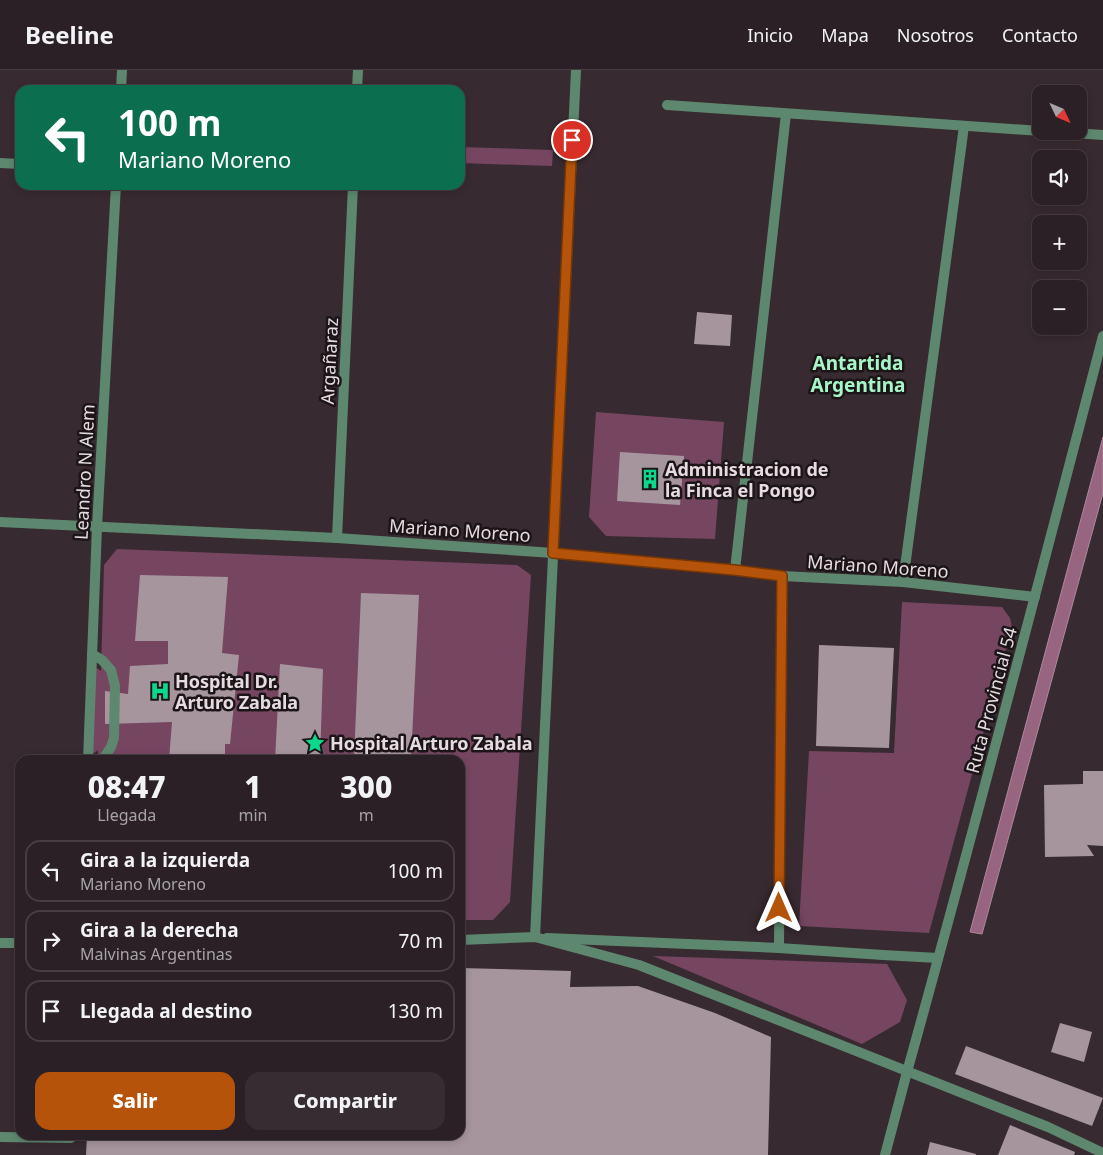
<!DOCTYPE html>
<html lang="es">
<head>
<meta charset="utf-8">
<style>
  :root { --surface:#2a2025; --page:#362d32; --text:#f1f3f6; --muted:#a5a3a7; --line:#463e42; --accent:#b45309 }
  body { margin:0; font-family:"Noto Sans",sans-serif; background:var(--page); color:var(--text); height:100vh; display:flex; flex-direction:column; font-size:19px; white-space:nowrap }
  * { box-sizing:border-box; margin:0 }
  p { font-size:16px; color:var(--muted) }
  .icon { flex:none; width:28px; height:28px; fill:none; stroke:currentColor; stroke-width:2; stroke-linecap:round; stroke-linejoin:round }
  .map { position:relative; flex:1; overflow:hidden }
  .side { position:absolute; left:15px; top:685px; width:450px; height:385px; display:flex; flex-direction:column; background:var(--surface); border-radius:15px; box-shadow:0 2px 8px #0003,0 0 0 1px var(--line) }
  .side>* { flex:none }
  .top-card { position:absolute; left:15px; top:15px; width:450px; height:105px; border-radius:15px; box-shadow:0 2px 8px #0003,0 0 0 1px var(--line); background:#0b6e4f; color:#fff; overflow:hidden }
  .needle { width:32px; rotate:134deg }
  .controls { position:absolute; left:1032px; top:15px; display:grid; gap:10px }
  .controls a { display:grid; place-items:center; width:55px; height:55px; border-radius:10px; background:var(--surface); box-shadow:0 2px 8px #0003,0 0 0 1px var(--line); font-size:25px }
  .pin { position:absolute; display:grid; place-items:center; width:42px; height:42px; color:#fff; margin:-21px; border:2px solid #fff; border-radius:50%; box-shadow:0 1px 5px #0007 }
  .me { position:absolute; width:55px; margin:-28px; rotate:0deg; stroke-linejoin:round; filter:drop-shadow(0 0 4px #0008) }
  .turn { display:flex; align-items:center; gap:18px; height:105px; padding:0 20px; font-size:22px }
  .turn .icon { width:65px; height:65px; stroke-width:2.5 }
  .turn b { display:block; font-size:35px; line-height:42px }
  .eta { display:flex; justify-content:space-evenly; align-items:center; height:85px; text-align:center }
  .eta b { font-size:30px; font-weight:800; line-height:35px }
  .button { display:flex; gap:10px; margin-top:auto; padding:10px 20px }
  .button a { flex:1; height:58px; border-radius:15px; background:var(--accent); color:#fff; font-size:20px; font-weight:800; line-height:58px; text-align:center }
  .button a+a { background:var(--page); color:var(--text) }
  ul { padding:0; list-style:none }
  li { display:flex; align-items:center; gap:15px; height:62px; margin:0 10px 8px; padding:0 10px; border:2px solid var(--line); border-radius:15px }
  li div { flex:1 }
  li b { display:block; font-size:19px }
  li em { font-style:normal }
  header { display:flex; align-items:center; gap:30px; box-sizing:border-box; height:70px; padding:0 25px; background:var(--surface); border-bottom:1px solid var(--line) }
  header strong { font-size:24px }
  nav { display:flex; gap:28px; margin-inline-start:auto; font-size:18px }
  .map>svg:first-child { display:block }
</style>
</head>
<body>
<header>
<strong>Beeline</strong>
<nav><a>Inicio</a><a>Mapa</a><a>Nosotros</a><a>Contacto</a></nav>
</header>
<div class="map">
<svg width="1103" height="1085" viewBox="0 0 1103 1085">
  <rect width="100%" height="100%" fill="#382a31"/>
  <g fill="#764661">
    <polygon points="460,77 553,80 552,96 460,93"/>
    <polygon points="596,342 724,352 715,469 606,466 589,447"/>
    <polygon points="117,479 517,495 531,505 510,832 493,850 460,850 460,690 98,690 98,680 96,682 89,685 92,595 101,601 104,495"/>
    <polygon points="902,532 1002,537 1010,548 1012,557 929,863 799,856 809,681 894,683"/>
    <polygon points="653,886 887,894 907,930 900,952 862,974"/>
  </g>
  <polygon fill="#976580" stroke="#ae889d" points="1103,367 1103,423 982,864 970,862"/>
  <g fill="#a7959e">
    <polygon points="697,242 732,245 730,276 694,274"/>
    <polygon points="620,382 684,386 680,435 617,431"/>
    <polygon points="140,505 228,507 222,583 239,585 230,674 225,674 225,690 169,690 172,652 105,654 105,621 128,624 130,596 168,594 168,571 135,571"/>
    <polygon points="361,523 419,525 411,690 354,690"/>
    <polygon points="819,575 894,578 889,678 816,676"/>
    <polygon points="280,594 323,599 320,690 275,690"/>
    <polygon points="1083,701 1103,701 1103,776 1087,775 1094,786 1045,787 1044,715 1083,714"/>
    <polygon points="460,898 571,901 570,917 638,916 715,943 771,967 768,1085 86,1085 87,1065 460,1065"/>
    <polygon points="1060,953 1092,962 1084,992 1051,982"/>
    <polygon points="966,976 1103,1028 1092,1056 955,1004"/>
    <polygon points="1010,1055 1075,1082 1074,1085 998,1085"/>
    <polygon points="930,1072 976,1084 976,1085 927,1085"/>
  </g>
  <g fill="none" stroke-linecap="round" stroke-linejoin="round">
    <g stroke="#5d886f" stroke-width="10">
      <polyline points="121,20 122,0"/>
      <polyline points="357,20 358,0"/>
      <polyline points="667,35 1041,61"/>
      <polyline points="1043,61 1103,65"/>
      <polyline points="0,93 20,94"/>
      <polyline points="0,452 337,468 553,483 735,500 782,506 903,512 1035,527"/>
      <polyline points="337,468 353,115"/>
      <polyline points="735,500 786,44"/>
      <polyline points="903,512 964,56"/>
      <polyline points="92,584 102,590 111,600 115,616 114,668 111,677 103,689 100,690"/>
      <polyline points="88,690 97,457 116,115"/>
      <polyline points="547,868 779,878 883,885 938,888"/>
      <polyline points="779,878 782,506"/>
      <path d="M907,1002C975,757 1039,512 1103,266"/>
      <polyline points="0,1067 71,1068 71,1065"/>
    </g>
    <g stroke="#5d886f" stroke-width="10">
      <polyline points="535,867 576,0"/>
      <polyline points="460,870 535,867 639,895 1048,1057 1103,1083"/>
      <polyline points="0,873 20,873"/>
      <polyline points="885,1085 907,1002"/>
    </g>
  </g>
  <g fill="none" stroke-linecap="round" stroke-linejoin="round">
    <defs>
      <polyline id="route" points="572,70 553,483 734,500 782,506 779,838"/>
    </defs>
    <use href="#route" stroke="#753606" stroke-width="12"/>
    <use href="#route" stroke="#b45309" stroke-width="9"/>
  </g>
  <defs>
    <symbol id="building-bare" viewBox="-9 -9 18 18"><path d="M-4-6H4V6H1V3H-1V6H-4ZM-2.5-4.3h1.7v1.8h-1.7ZM.8-4.3h1.7v1.8H.8ZM-2.5-1h1.7V.8h-1.7ZM.8-1h1.7V.8H.8Z" fill="#0ad98b" stroke="#1b1518" stroke-width="2.5" paint-order="stroke"/></symbol>
    <symbol id="hospital-bare" viewBox="-9 -9 18 18"><path d="M-5-5h3v3.5h4V-5h3V5h-3V1.5h-4V5h-3Z" fill="#0ad98b" stroke="#1b1518" stroke-width="2.5" paint-order="stroke"/></symbol>
    <symbol id="sight-bare" viewBox="-9 -9 18 18"><path d="M0-6L1.8-2.2L6-1.7L2.9 1.2L3.7 5.4L0 3.3L-3.7 5.4L-2.9 1.2L-6-1.7L-1.8-2.2Z" fill="#0ad98b" stroke="#1b1518" stroke-width="2.5" paint-order="stroke"/></symbol>
  </defs>
  <g fill-rule="evenodd">
    <use href="#building-bare" x="636" y="395" width="28" height="28"/>
    <use href="#hospital-bare" x="146" y="607" width="28" height="28"/>
    <use href="#sight-bare" x="301" y="659" width="28" height="28"/>
  </g>
  <g text-anchor="middle" dominant-baseline="central" stroke-width="5" stroke-linejoin="round" paint-order="stroke">
    <g font-size="18" fill="#e5dbe0" stroke="#1b1518">
      <text transform="translate(329 291) rotate(-87)">Argañaraz</text>
      <text transform="translate(84 402) rotate(-87)">Leandro N Alem</text>
      <text transform="translate(460 460) rotate(4)">Mariano Moreno</text>
      <text transform="translate(878 496) rotate(4)">Mariano Moreno</text>
      <text transform="translate(991 630) rotate(-75)">Ruta Provincial 54</text>
    </g>
    <g font-size="18" font-weight="bold" fill="#e5dbe0" stroke="#1b1518" text-anchor="start">
      <text x="665" y="399">Administracion de<tspan x="665" dy="21">la Finca el Pongo</tspan></text>
      <text x="175" y="611">Hospital Dr.<tspan x="175" dy="21">Arturo Zabala</tspan></text>
      <text x="330" y="673">Hospital Arturo Zabala</text>
    </g>
    <g font-size="19" font-weight="bold" fill="#a7f6c8" stroke="#1b1518">
      <text x="858" y="293">Antartida<tspan x="858" dy="22">Argentina</tspan></text>
    </g>
  </g>
</svg>
<div class="controls">
<a><svg class="needle" viewBox="-14 -14 28 28"><path d="M0-13l5 13h-10z" fill="#e53935"/><path d="M0 13l5-13h-10z" fill="#a5a3a7"/></svg></a>
<a><svg class="icon" aria-label="sound" viewBox="0 0 24 24"><path d="M4 9h4l5-4v14l-5-4H4zM17 9q2 3 0 6"/></svg></a>
<a>+</a>
<a>−</a>
</div>
<div class="pin" style="left:572px;top:70px;background:#d93025"><svg class="icon" aria-label="arrive" viewBox="0 0 24 24"><path d="M6 21V4h12l-3 4 3 4H6"/></svg></div>
<svg class="me" style="left:779px;top:838px" viewBox="-20 -20 40 40"><path d="M0-17L14 15 0 8-14 15z" fill="#b45309" stroke="#fff" stroke-width="4"/></svg>
<div class="top-card">
<div class="turn"><svg class="icon" aria-label="left" viewBox="0 0 24 24"><path d="M17 20v-9H6M10 6l-5 5 5 5"/></svg><div><b>100 m</b>Mariano Moreno</div></div>
</div>
<section class="side">
<div class="eta">
<div><b>08:47</b><p>Llegada</p></div>
<div><b>1</b><p>min</p></div>
<div><b>300</b><p>m</p></div>
</div>
<ul>
<li><svg class="icon" aria-label="left" viewBox="0 0 24 24"><path d="M17 20v-9H6M10 6l-5 5 5 5"/></svg><div><b>Gira a la izquierda</b><p>Mariano Moreno</p></div><em>100 m</em></li>
<li><svg class="icon" aria-label="right" viewBox="0 0 24 24"><path d="M7 20v-9h11M14 6l5 5-5 5"/></svg><div><b>Gira a la derecha</b><p>Malvinas Argentinas</p></div><em>70 m</em></li>
<li><svg class="icon" aria-label="arrive" viewBox="0 0 24 24"><path d="M6 21V4h12l-3 4 3 4H6"/></svg><div><b>Llegada al destino</b></div><em>130 m</em></li>
</ul>
<div class="button"><a>Salir</a><a>Compartir</a></div>
</section>
</div>
</body>
</html>
